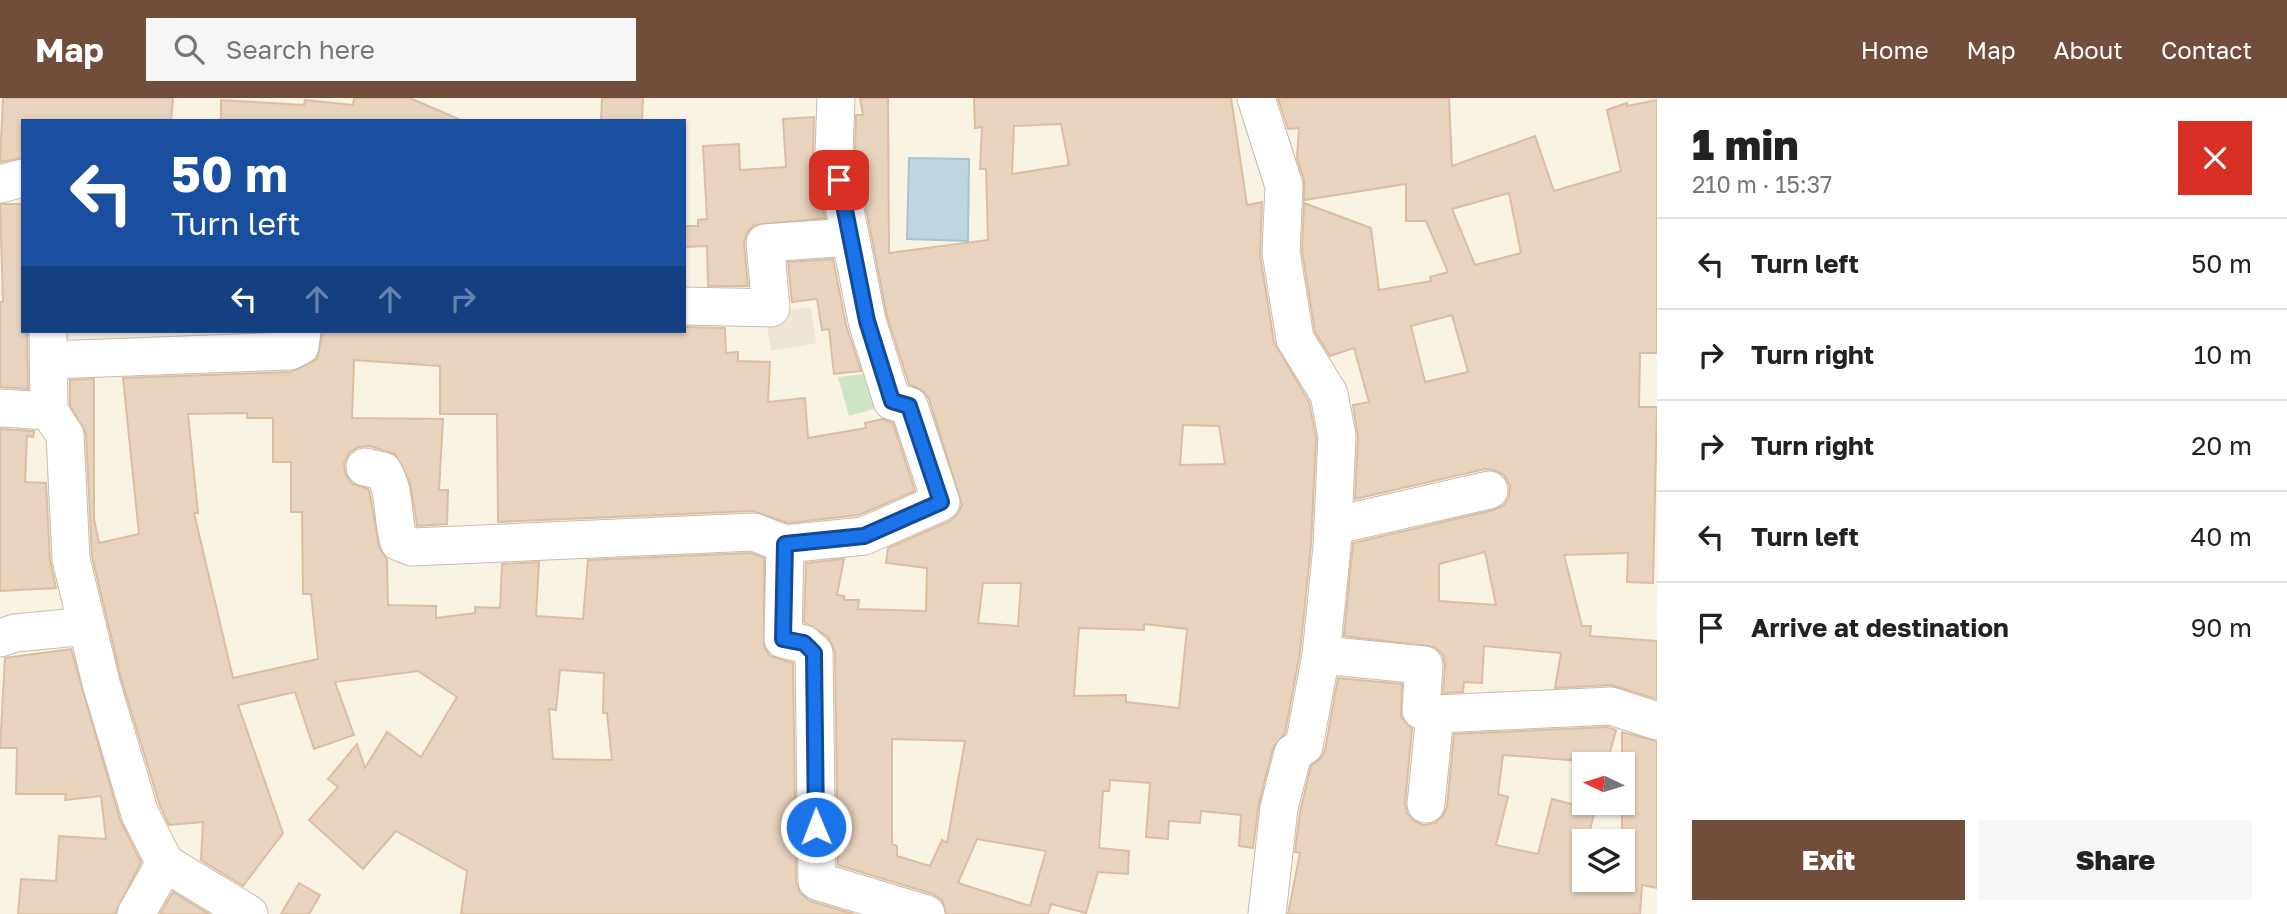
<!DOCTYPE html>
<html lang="en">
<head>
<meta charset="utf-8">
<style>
  :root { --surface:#fff; --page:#f6f6f6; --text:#222; --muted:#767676; --line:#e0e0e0; --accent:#724d3b }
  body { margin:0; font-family:"Golos Text",sans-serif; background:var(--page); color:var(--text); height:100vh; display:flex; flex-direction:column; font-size:26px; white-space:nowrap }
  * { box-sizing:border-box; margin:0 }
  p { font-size:23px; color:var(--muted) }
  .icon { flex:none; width:38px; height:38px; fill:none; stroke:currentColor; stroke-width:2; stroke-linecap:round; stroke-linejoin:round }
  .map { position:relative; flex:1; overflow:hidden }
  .drawer { display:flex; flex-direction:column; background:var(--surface); width:630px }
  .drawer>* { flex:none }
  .banner { position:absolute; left:21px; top:21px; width:665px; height:214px; border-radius:0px; box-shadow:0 2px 5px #0004; background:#1a4fa0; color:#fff; overflow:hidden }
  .needle { width:46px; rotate:274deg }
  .buttons { position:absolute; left:1572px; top:654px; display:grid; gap:14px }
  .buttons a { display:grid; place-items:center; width:63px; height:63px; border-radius:0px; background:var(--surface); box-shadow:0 2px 5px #0004; font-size:35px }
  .pin { position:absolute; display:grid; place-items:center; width:60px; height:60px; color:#fff; margin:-30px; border-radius:14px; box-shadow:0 4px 10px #0006 }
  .me { position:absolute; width:77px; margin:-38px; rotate:359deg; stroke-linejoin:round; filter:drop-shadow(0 0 5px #0008) }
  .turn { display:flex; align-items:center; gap:24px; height:147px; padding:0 35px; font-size:32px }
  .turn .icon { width:91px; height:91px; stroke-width:2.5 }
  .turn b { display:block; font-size:49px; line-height:60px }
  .lanes { display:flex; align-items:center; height:66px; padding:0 35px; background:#0003; justify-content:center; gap:35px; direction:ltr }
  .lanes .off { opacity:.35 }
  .round { display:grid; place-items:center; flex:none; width:74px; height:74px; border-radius:0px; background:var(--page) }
  .head { display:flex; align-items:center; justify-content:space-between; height:119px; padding:0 35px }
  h1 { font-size:42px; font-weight:800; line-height:52px }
  .cta { display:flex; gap:14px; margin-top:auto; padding:14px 35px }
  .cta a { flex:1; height:80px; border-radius:0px; background:var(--accent); color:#fff; font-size:28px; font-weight:800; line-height:80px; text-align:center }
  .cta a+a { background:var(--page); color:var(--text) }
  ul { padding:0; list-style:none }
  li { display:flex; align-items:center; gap:21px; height:91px; padding:0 35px; border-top:2px solid var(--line) }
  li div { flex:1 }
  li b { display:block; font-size:26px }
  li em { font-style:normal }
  header { display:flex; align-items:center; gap:42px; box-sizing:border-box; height:98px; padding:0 35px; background:var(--accent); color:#fff }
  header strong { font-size:33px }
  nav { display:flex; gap:38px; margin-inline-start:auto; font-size:24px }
  .search { width:490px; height:63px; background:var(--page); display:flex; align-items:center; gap:18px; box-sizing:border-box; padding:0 24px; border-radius:0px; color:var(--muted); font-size:26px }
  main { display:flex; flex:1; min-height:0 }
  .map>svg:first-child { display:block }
</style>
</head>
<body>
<header>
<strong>Map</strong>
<div class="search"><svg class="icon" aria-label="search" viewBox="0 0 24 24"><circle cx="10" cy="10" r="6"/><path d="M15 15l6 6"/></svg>Search here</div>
<nav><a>Home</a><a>Map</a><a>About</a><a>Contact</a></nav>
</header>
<main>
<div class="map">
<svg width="1657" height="816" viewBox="0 0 1657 816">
  <rect width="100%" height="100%" fill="#f9f3e4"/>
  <polygon fill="#efe5d4" points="811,209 816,245 771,253 765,217"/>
  <polygon fill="#cee4c5" points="880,274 890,306 849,318 838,279"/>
  <polygon fill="#bcd7df" stroke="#a3c4d0" stroke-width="2" points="909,60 969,61 968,143 907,141"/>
  <g fill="#e8d3be" stroke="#dbbea2" stroke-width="2" fill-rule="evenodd">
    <polygon points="3,0 173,0 171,23 23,23 23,60 0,64"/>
    <polygon points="354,0 410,0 463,23 221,23 221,2 304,7 305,2 353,7"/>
    <polygon points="602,0 643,0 642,23 601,23"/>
    <path d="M860,0H888L889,155L988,142L986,71H980L982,29L975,30L974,0H1231L1247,107L1262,104L1260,157L1274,244L1309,304L1316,340L1311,447L1300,554L1285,635L1273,650L1259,705L1253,750L1239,748L1241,717L1201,713L1200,725L1169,723L1168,741L1146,739L1150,685L1110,682L1109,693H1103L1099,750L1129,753L1128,776L1098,774L1086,815L1051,806L1048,816H946L942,802L933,796L838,767L835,554L828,539L804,524L806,465L844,461L837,497L844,498V502H859L858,511L926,513L927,470L886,465L888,450L950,423L958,416L962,407L929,301L923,293L909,286L887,218L855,53L856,17H863ZM1061,26L1069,67L1012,76L1014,28ZM1183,327L1219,328L1225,366L1180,367ZM983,485H1021L1018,528L978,525ZM1144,526L1187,531L1179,610L1126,604V597L1074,598L1079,530L1144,532ZM892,641L965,643L947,745L942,742L930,768L897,758V748L892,746ZM977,741L1046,753L1030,808L958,785Z"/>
    <path d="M1278,0H1449L1452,68L1535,38L1554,93L1621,73L1607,12L1627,5V8L1657,2V255H1640L1639,309H1657L1653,485L1627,484L1628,455L1564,457L1582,528H1591L1590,538L1657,543V601L1611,587L1555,590L1561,555L1484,548L1482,585L1464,584L1463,594L1443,595L1445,568L1443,557L1435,549L1344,538L1353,445L1494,412L1504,407L1509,399L1510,388L1504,377L1494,372L1485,371L1355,401L1358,339L1353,307L1369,304L1354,250L1330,258L1315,234L1302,153L1304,105L1371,130L1379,192L1431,183L1430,179L1448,174L1426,123H1406V86L1304,102V82L1297,60L1299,30L1288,31ZM1509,95L1521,155L1475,167L1452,111ZM1452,217L1468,274L1425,284L1411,228ZM1485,454L1496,507L1439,503V466Z"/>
    <polygon points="814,19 813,59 825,120 754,127 746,136 744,146 748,188 708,188 707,148 684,149 684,128 698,128 698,122 707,121 703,48 739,46 740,72 786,69 783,21"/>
    <polygon points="0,106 23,106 23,233 27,233 28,291 0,289 0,204 3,204"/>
    <polygon points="833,161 846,227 861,273 834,276 829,231 822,232 817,201 792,204 788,164"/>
    <path d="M684,229L725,230L726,255L738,254V263L770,264L768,304L805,300L808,340L866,330L865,325L882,321L893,325L915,393L859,417L788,425L753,413L498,424L497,316H440V268L354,262L352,320L443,321L439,392H448L447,426L417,428L410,384L395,356L370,348L358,349L349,355L344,365L345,375L351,385L368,391L370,396L379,449L387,461L388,507L436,508V520L475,515V509L500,510L502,466L539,464L536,518L583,521L588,462L751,455L764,460V549L770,558L793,565L796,784L800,795L810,803L854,816H461L467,773L396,733L363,771L309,722L338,689L328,681L357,646L365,670L387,634L421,659L457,599L418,573L335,584L354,637L314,651L295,594L238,607L283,735L243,788L201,762L203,724L169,727L160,708L121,580L92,458L86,336L70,307V282L94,281V421L99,445L139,436L123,280L291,274L317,261L323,233H684ZM247,315V320H273V364H291V414H302L303,496H311L318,561L233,580L194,415H198L188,316ZM560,572L604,575L603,615H607L612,662L553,661L549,611L556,612Z"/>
    <polygon points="0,331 34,333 33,339 27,338 25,384 46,385 50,462 56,490 0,493"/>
    <polygon points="71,551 120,722 141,764 115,816 18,816 21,781 56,783 59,738 106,741 101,698 65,702 66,696 16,696 17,650 0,650 5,560"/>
    <polygon points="1338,580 1402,586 1401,619 1412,631 1405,705 1407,715 1414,723 1423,727 1435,725 1443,718 1447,709 1454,636 1608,629 1616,632 1607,665 1503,657 1498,696 1508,699 1496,747 1538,756 1552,701 1595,712 1587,744 1580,744 1574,782 1622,782 1622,634 1657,643 1657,790 1642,787 1640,816 1288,816 1300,755 1295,754 1300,714 1311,668 1321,660 1325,652"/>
    <polygon points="299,785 320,797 309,816 281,816"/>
    <polygon points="173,794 209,816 160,816"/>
  </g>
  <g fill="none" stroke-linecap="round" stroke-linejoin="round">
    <defs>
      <g id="minor">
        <polyline points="1256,0 1284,88 1281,154 1295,241 1329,296 1337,338 1332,449 1321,557 1304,648 1293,655 1279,710 1267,816"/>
        <polyline points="0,86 23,80"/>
        <polyline points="684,208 771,210 765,145 850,139"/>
        <polyline points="48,233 49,313 65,337 71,461 101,585 140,716 165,765 249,816"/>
        <polyline points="50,262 290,253 300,248 302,233"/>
        <polyline points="0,310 49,313"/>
        <path d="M365,369L383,373C397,397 391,418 399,444L412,449L754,434L785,446L864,438L941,404L909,308L892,303L867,223L839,82L834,55L836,0"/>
        <polyline points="1333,428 1489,392"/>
        <polyline points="785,446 783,541 804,546 814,555 817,783 926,816"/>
        <polyline points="0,540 15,535 87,528"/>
        <polyline points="1321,557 1424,567 1421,612 1435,616"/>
        <polyline points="1426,706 1435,616 1611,608 1657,623"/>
        <polyline points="136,816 165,765"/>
      </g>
    </defs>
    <use href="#minor" stroke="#c8bbac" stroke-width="39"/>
    <use href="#minor" stroke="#fff" stroke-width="37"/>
  </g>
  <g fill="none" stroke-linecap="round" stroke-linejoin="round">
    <defs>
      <polyline id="route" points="816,729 814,555 804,545 783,541 785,446 864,438 941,404 909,308 892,303 867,223 839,82"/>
    </defs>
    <use href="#route" stroke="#114b97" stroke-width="18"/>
    <use href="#route" stroke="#1a73e8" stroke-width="12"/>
  </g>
</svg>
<div class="buttons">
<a><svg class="needle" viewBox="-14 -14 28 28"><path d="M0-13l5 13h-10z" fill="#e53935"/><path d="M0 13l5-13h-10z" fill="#767676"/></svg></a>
<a><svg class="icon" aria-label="layers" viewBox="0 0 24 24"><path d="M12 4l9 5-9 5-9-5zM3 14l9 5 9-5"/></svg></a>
</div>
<div class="pin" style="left:839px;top:82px;background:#d93025"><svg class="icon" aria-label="arrive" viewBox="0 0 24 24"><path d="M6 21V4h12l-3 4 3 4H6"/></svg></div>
<svg class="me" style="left:816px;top:729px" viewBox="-20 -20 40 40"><circle r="17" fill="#1a73e8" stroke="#fff" stroke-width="3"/><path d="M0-11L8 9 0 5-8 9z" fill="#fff"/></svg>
<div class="banner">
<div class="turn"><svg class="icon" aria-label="left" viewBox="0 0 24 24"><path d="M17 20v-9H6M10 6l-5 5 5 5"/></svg><div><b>50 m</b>Turn left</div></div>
<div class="lanes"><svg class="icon" aria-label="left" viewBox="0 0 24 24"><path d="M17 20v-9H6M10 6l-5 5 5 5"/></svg><svg class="icon off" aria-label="ahead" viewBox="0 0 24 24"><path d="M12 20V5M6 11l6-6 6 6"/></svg><svg class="icon off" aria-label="ahead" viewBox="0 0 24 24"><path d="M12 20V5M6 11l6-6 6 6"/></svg><svg class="icon off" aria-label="right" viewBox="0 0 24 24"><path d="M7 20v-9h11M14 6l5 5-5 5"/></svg></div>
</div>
</div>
<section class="drawer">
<div class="head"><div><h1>1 min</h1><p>210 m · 15:37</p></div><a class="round" style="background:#d93025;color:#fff"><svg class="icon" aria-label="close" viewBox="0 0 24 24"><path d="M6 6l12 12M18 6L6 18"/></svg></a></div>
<ul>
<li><svg class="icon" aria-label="left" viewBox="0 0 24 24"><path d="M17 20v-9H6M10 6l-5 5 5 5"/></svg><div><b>Turn left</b></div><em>50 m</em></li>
<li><svg class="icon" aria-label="right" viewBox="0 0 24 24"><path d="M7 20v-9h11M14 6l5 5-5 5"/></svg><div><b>Turn right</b></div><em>10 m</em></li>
<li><svg class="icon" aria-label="right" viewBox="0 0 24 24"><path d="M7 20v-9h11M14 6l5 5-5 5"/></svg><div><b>Turn right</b></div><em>20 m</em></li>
<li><svg class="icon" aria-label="left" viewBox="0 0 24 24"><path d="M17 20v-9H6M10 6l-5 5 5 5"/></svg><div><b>Turn left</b></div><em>40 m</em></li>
<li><svg class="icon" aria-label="arrive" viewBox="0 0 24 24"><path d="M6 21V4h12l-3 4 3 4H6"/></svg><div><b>Arrive at destination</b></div><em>90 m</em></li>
</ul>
<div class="cta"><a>Exit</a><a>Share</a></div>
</section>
</main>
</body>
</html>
